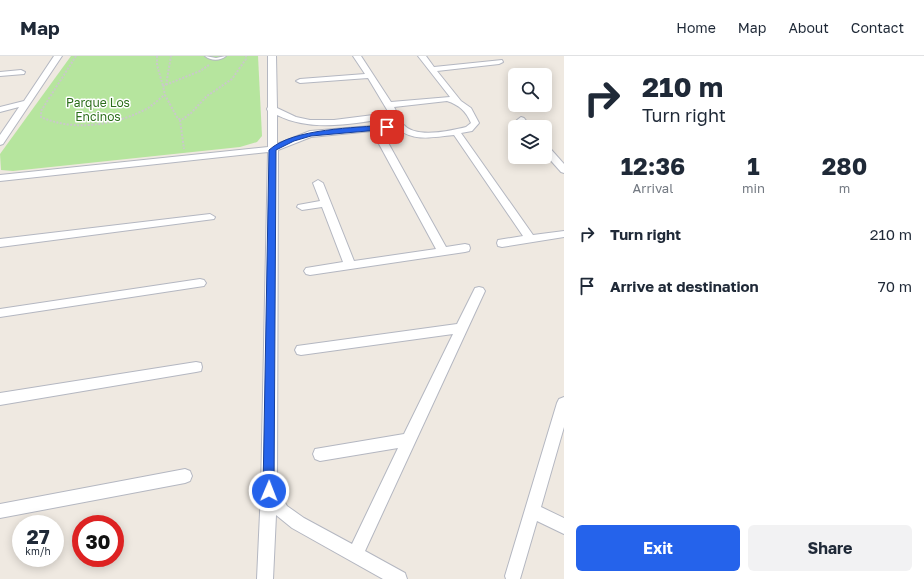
<!DOCTYPE html>
<html lang="en">
<head>
<meta charset="utf-8">
<style>
  :root { --surface:#fff; --page:#f2f2f3; --text:#1f2937; --muted:#747a83; --line:#e0e1e3; --accent:#2563eb }
  body { margin:0; font-family:"Golos Text",sans-serif; background:var(--page); color:var(--text); height:100vh; display:flex; flex-direction:column; font-size:15px; white-space:nowrap }
  * { box-sizing:border-box; margin:0 }
  p { font-size:13px; color:var(--muted) }
  .icon { flex:none; width:22px; height:22px; fill:none; stroke:currentColor; stroke-width:2; stroke-linecap:round; stroke-linejoin:round }
  .map { position:relative; flex:1; overflow:hidden }
  .details { display:flex; flex-direction:column; background:var(--surface); width:360px }
  .details>* { flex:none }
  .guide { background:#fff; color:var(--text); overflow:hidden }
  .buttons { position:absolute; left:508px; top:12px; display:grid; gap:8px }
  .buttons a { display:grid; place-items:center; width:44px; height:44px; border-radius:6px; background:var(--surface); box-shadow:0 2px 10px #0003; font-size:20px }
  .speed { position:absolute; left:12px; top:459px; display:flex; gap:8px; font-size:20px; font-weight:700; text-align:center }
  .speed>* { display:grid; place-content:center; width:52px; height:52px; border-radius:50%; background:var(--surface); box-shadow:0 2px 10px #0003; line-height:1 }
  .speed small { font-size:10px; font-weight:400 }
  .speed .limit { border:6px solid #d22; background:#fff; color:#111 }
  .pin { position:absolute; display:grid; place-items:center; width:34px; height:34px; color:#fff; margin:-17px; border-radius:8px; box-shadow:0 2px 6px #0006 }
  .me { position:absolute; width:44px; margin:-22px; rotate:1deg; stroke-linejoin:round; filter:drop-shadow(0 0 3px #0008) }
  .turn { display:flex; align-items:center; gap:14px; height:84px; padding:0 12px; font-size:18px }
  .turn .icon { width:52px; height:52px; stroke-width:2.5 }
  .turn b { display:block; font-size:28px; line-height:34px }
  .eta { display:flex; justify-content:space-evenly; align-items:center; height:68px; text-align:center }
  .eta b { font-size:24px; font-weight:700; line-height:28px }
  .button { display:flex; gap:8px; margin-top:auto; padding:8px 12px }
  .button a { flex:1; height:46px; border-radius:6px; background:var(--accent); color:#fff; font-size:16px; font-weight:700; line-height:46px; text-align:center }
  .button a+a { background:var(--page); color:var(--text) }
  ul { padding:0; list-style:none }
  li { display:flex; align-items:center; gap:12px; height:52px; padding:0 12px }
  li div { flex:1 }
  li b { display:block; font-size:15px }
  li em { font-style:normal }
  header { display:flex; align-items:center; gap:24px; box-sizing:border-box; height:56px; padding:0 20px; background:var(--surface); border-bottom:1px solid var(--line) }
  header strong { font-size:19px }
  nav { display:flex; gap:22px; margin-inline-start:auto; font-size:14px }
  main { display:flex; flex:1; min-height:0 }
  .map>svg:first-child { display:block }
</style>
</head>
<body>
<header>
<strong>Map</strong>
<nav><a>Home</a><a>Map</a><a>About</a><a>Contact</a></nav>
</header>
<main>
<div class="map">
<svg width="564" height="523" viewBox="0 0 564 523">
  <rect width="100%" height="100%" fill="#efe9e1"/>
  <polygon fill="#b6e59e" points="71,0 258,0 262,80 257,86 240,91 13,115 1,114 0,98"/>
  <g fill="none" stroke-linecap="round" stroke-linejoin="round">
    <defs>
      <path id="service" d="M205,0L216,2L226,0C220,5 211,5 205,0Z"/>
      <g id="minor">
        <polygon points="54,0 62,0 3,88 0,89 0,79 19,51 0,56 0,51 24,45"/>
        <path d="M268,0H276L277,52L296,61L310,64H334L389,57L368,22L300,27L296,25L300,23L365,18L353,0H361L391,46L450,41L418,0H426L434,11L502,4L503,6L499,8L437,15L461,45L471,52L479,67L472,75L461,77L533,179L564,175V181L502,191L498,190L497,187L498,184L523,180L454,79C433,81 415,86 398,73L381,74L446,191L465,188L469,189L470,192L469,195L465,196L310,219L306,218L304,215L306,212L343,206L322,151L302,154L297,151L298,149L320,145L313,127L318,124L323,127L354,205L436,193L372,75L311,81L278,94L277,433L287,450L304,462L352,488L398,392L320,405L315,403L313,398L315,393L404,378L453,278L301,299L297,298L295,294L297,290L457,268L475,232L479,231L483,232L485,235L365,495L405,517L407,523H383L292,472L276,459L273,523H257L261,435L268,96L0,125V119L268,91V55L267,53L268,51ZM447,45C459,49 466,55 471,67L466,71C450,75 415,83 403,68C399,63 397,56 394,51ZM277,59C314,77 353,67 391,62L395,68L310,75L277,88Z"/>
        <polygon points="21,14 25,16 24,18 0,20 0,16"/>
        <polygon points="521,61 524,62 531,71 522,71 517,64"/>
        <polygon points="545,89 548,90 564,108 564,117 561,116 545,98"/>
        <polygon points="210,158 215,161 214,163 0,191 0,183"/>
        <polygon points="200,223 204,224 206,227 204,230 0,261 0,253"/>
        <polygon points="196,306 201,307 202,311 201,315 196,316 0,349 0,337"/>
        <polygon points="564,341 564,371 541,451 564,462 564,478 537,465 520,523 506,523 505,520 557,347 559,343"/>
        <polygon points="185,413 190,415 192,420 190,425 185,427 0,462 0,448"/>
      </g>
    </defs>
    <use href="#service" stroke="#b4b7c1" stroke-width="2"/>
    <use href="#minor" stroke="#b4b7c1" stroke-width="2"/>
    <g stroke="#c9c9c9" stroke-width="2" stroke-dasharray="2 1.5" stroke-linecap="butt">
      <path d="M76,0L41,55V61C74,76 117,69 148,52C154,48 159,43 165,39"/>
      <polyline points="157,0 157,9 163,30"/>
      <polyline points="209,9 200,15 163,30 165,39 178,63 183,63 191,57 207,40 232,23 246,3 246,0"/>
      <polyline points="166,29 171,0"/>
      <polyline points="180,64 184,93"/>
    </g>
    <use href="#service" fill="#fff" fill-rule="evenodd"/>
    <use href="#minor" fill="#fff" fill-rule="evenodd"/>
  </g>
  <path fill="#2563eb" stroke="#184099" d="M387,69L391,71L390,73L311,80L294,85L276,94L274,435L273,439L269,440L265,439L263,435L269,94C293,72 356,72 387,69Z"/>
  <g text-anchor="middle" dominant-baseline="central" stroke-width="3" stroke-linejoin="round" paint-order="stroke">
    <g font-size="12" fill="#2c6e1b" stroke="#fff">
      <text x="98" y="46">Parque Los<tspan x="98" dy="14">Encinos</tspan></text>
    </g>
  </g>
</svg>
<div class="buttons">
<a><svg class="icon" aria-label="search" viewBox="0 0 24 24"><circle cx="10" cy="10" r="6"/><path d="M15 15l6 6"/></svg></a>
<a><svg class="icon" aria-label="layers" viewBox="0 0 24 24"><path d="M12 4l9 5-9 5-9-5zM3 14l9 5 9-5"/></svg></a>
</div>
<div class="speed"><div>27<small>km/h</small></div><div class="limit">30</div></div>
<div class="pin" style="left:387px;top:71px;background:#d93025"><svg class="icon" aria-label="arrive" viewBox="0 0 24 24"><path d="M6 21V4h12l-3 4 3 4H6"/></svg></div>
<svg class="me" style="left:269px;top:435px" viewBox="-20 -20 40 40"><circle r="17" fill="#2563eb" stroke="#fff" stroke-width="3"/><path d="M0-11L8 9 0 5-8 9z" fill="#fff"/></svg>
</div>
<section class="details">
<div class="guide">
<div class="turn"><svg class="icon" aria-label="right" viewBox="0 0 24 24"><path d="M7 20v-9h11M14 6l5 5-5 5"/></svg><div><b>210 m</b>Turn right</div></div>
</div>
<div class="eta">
<div><b>12:36</b><p>Arrival</p></div>
<div><b>1</b><p>min</p></div>
<div><b>280</b><p>m</p></div>
</div>
<ul>
<li><svg class="icon" aria-label="right" viewBox="0 0 24 24"><path d="M7 20v-9h11M14 6l5 5-5 5"/></svg><div><b>Turn right</b></div><em>210 m</em></li>
<li><svg class="icon" aria-label="arrive" viewBox="0 0 24 24"><path d="M6 21V4h12l-3 4 3 4H6"/></svg><div><b>Arrive at destination</b></div><em>70 m</em></li>
</ul>
<div class="button"><a>Exit</a><a>Share</a></div>
</section>
</main>
</body>
</html>
